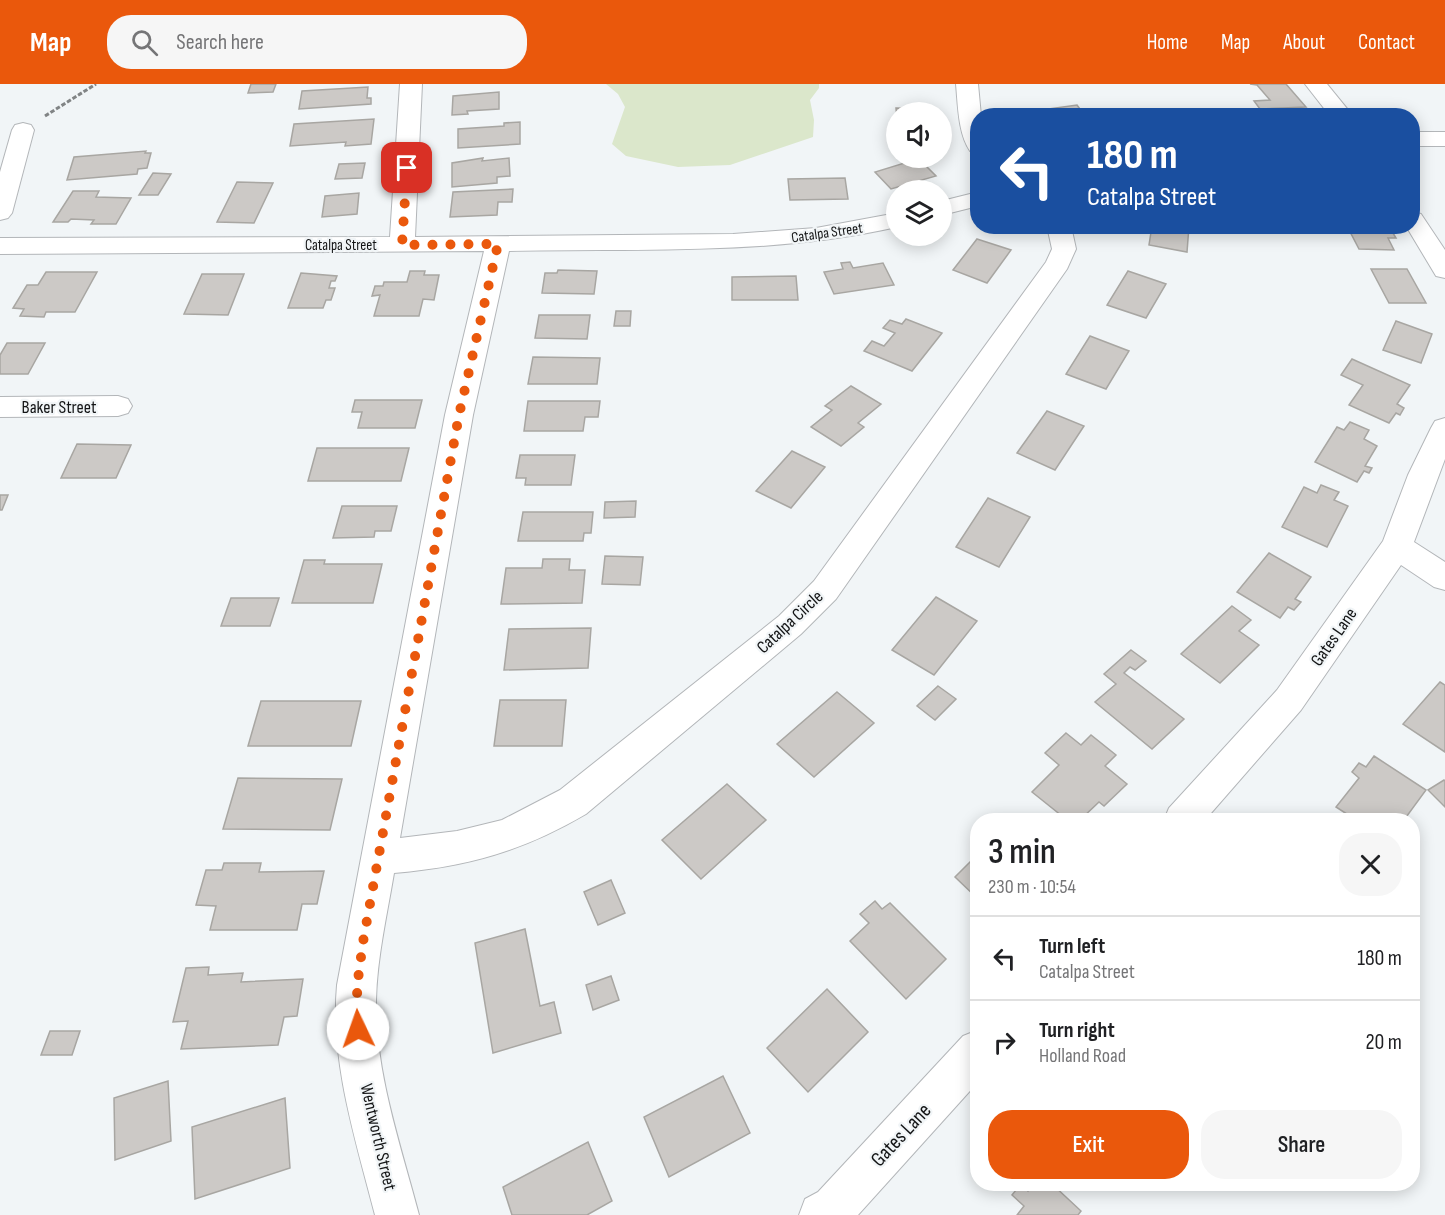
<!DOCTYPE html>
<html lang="en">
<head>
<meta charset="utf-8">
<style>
  :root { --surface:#fff; --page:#f6f6f6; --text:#202124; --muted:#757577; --line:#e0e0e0; --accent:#ea580c }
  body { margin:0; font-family:"Sofia Sans Condensed",sans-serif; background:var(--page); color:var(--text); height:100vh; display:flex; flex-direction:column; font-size:22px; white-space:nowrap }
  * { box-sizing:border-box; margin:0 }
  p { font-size:20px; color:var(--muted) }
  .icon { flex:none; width:33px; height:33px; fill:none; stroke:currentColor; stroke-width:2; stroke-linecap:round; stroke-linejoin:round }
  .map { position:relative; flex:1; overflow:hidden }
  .sheet { position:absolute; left:970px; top:729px; width:450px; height:378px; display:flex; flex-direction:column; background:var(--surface); border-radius:24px; box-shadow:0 3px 15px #0003 }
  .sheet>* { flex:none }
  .banner { position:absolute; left:970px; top:24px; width:450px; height:126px; border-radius:24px; box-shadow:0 3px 15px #0003; background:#1a4fa0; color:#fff; overflow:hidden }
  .controls { position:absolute; left:886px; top:18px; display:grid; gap:12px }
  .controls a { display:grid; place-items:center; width:66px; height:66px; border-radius:50%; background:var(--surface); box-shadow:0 3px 15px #0003; font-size:30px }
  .pin { position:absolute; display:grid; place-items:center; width:51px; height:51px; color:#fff; margin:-26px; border-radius:12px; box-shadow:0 3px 9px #0006 }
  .me { position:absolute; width:66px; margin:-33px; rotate:357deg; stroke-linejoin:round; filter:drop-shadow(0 0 4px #0008) }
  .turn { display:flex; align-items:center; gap:21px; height:126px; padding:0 18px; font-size:27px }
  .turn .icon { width:78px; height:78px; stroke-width:2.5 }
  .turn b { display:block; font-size:42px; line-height:51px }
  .round { display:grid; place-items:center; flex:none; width:63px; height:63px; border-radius:24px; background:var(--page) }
  .headline { display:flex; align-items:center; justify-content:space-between; height:102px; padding:0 18px }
  h1 { font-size:36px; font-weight:600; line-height:45px }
  .primary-button { display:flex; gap:12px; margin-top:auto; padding:12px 18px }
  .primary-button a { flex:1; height:69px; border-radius:24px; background:var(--accent); color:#fff; font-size:24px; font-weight:600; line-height:69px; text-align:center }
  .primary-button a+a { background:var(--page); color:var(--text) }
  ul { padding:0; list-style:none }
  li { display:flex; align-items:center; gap:18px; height:84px; padding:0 18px; border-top:2px solid var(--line) }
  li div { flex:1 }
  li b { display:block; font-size:22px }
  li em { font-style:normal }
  header { display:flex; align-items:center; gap:36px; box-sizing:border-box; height:84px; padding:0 30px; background:var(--accent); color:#fff }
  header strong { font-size:28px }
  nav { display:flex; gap:33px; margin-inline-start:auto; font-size:21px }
  .search { width:420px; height:54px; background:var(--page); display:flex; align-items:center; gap:15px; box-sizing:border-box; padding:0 21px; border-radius:24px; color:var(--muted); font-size:22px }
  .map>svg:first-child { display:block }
</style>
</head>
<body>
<header>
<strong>Map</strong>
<div class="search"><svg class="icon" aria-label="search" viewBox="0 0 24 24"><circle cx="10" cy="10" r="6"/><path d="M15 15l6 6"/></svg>Search here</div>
<nav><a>Home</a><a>Map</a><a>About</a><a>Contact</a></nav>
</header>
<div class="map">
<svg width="1445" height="1131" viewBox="0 0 1445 1131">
  <rect width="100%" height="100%" fill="#f1f5f7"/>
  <polygon fill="#dbe7cb" points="606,0 819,0 819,4 810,16 814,36 813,53 730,81 678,83 626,72 612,60 625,23 618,10"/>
  <g fill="#ccc9c6" stroke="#a8a6a2" stroke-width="1.5">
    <polygon points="251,0 276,0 273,8 248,9"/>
    <polygon points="1250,0 1286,0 1306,23 1260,25 1254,17 1270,16 1257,1"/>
    <polygon points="368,3 367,14 371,14 371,20 299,25 302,7"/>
    <polygon points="499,8 499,25 467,27 468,30 452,31 453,12"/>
    <polygon points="1077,21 1085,32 1053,32 1048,25"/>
    <polygon points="896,24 926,25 927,28 897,28 897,36"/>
    <polygon points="374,35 371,60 345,62 346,58 290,62 294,40"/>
    <polygon points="520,38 520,60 458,64 458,45 504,42 504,39"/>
    <polygon points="146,67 145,69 151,69 147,84 138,85 137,90 67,96 74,73"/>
    <polygon points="483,74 482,77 509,74 510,92 497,93 497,99 452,103 452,79"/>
    <polygon points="904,74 919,75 936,92 891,105 875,88 908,78"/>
    <polygon points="365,79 362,94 335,95 339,80"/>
    <polygon points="153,89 171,90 158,111 139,111"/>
    <polygon points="845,94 848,115 790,116 788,95"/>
    <polygon points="237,98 273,99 254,139 217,138"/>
    <polygon points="513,105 512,118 498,118 497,131 450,133 453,108"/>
    <polygon points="73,107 99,107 96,113 131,114 116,140 91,140 94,136 71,135 68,138 53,138"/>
    <polygon points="359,109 357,130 322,133 325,112"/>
    <polygon points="1152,142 1189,142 1187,168 1149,161"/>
    <polygon points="1347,142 1381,142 1385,149 1393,149 1396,154 1388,154 1394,166 1359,165"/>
    <polygon points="977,155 1011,166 987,199 953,186"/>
    <polygon points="850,178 853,184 883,179 894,201 834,210 824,188 843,185 841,179"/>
    <polygon points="1371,185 1407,185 1426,219 1389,219"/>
    <polygon points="558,186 597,187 594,210 542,209 545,189 557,189"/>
    <polygon points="410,187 425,187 424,191 439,191 434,216 423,215 419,232 374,232 380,211 372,212 375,202 383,202 384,198 407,198"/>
    <polygon points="1128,187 1166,200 1146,234 1107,221"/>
    <polygon points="46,188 97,188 75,228 46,228 44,233 20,232 24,225 13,224 27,201 38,201"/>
    <polygon points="301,189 337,192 335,197 331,197 329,204 335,204 331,216 326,216 323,224 288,224"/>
    <polygon points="202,190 244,190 228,231 184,230"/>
    <polygon points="796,192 798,216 732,216 732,193"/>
    <polygon points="616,227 631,227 630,242 614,242"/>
    <polygon points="539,231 590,231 587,255 535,254"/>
    <polygon points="906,235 942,249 912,287 864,267 872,257 884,262 895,249 883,244 890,236 902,240"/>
    <polygon points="1396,237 1432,250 1421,279 1383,266"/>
    <polygon points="1090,252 1129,267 1106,305 1066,290"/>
    <polygon points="7,259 45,259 28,290 0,290 0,271"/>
    <polygon points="533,273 600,274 597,300 528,300"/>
    <polygon points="1352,275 1410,301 1397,320 1404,324 1400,331 1396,329 1389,339 1349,321 1363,301 1341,291"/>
    <polygon points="851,302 881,320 858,339 864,343 841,362 811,343 832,326 825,322"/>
    <polygon points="355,316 422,316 415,344 358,344 362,328 352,328"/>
    <polygon points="528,317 600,317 598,333 585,333 583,347 524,347"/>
    <polygon points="1047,327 1084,342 1055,386 1017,369"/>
    <polygon points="1350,338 1369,346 1364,355 1377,362 1365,382 1372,384 1369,389 1364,387 1357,398 1315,378 1337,343 1344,346"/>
    <polygon points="77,360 131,361 116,394 61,394"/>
    <polygon points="317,364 409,364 401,397 308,397"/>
    <polygon points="792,367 825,383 791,424 756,407"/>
    <polygon points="520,371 575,371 571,401 525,401 526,394 516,394"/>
    <polygon points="1321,401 1339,408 1334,416 1348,422 1327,463 1282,443 1304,403 1317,409"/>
    <polygon points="0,411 8,411 2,426 0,426"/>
    <polygon points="988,414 1030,433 999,483 956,463"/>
    <polygon points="636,417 635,433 604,434 605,418"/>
    <polygon points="342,422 397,422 391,447 375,447 374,453 333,454"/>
    <polygon points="523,428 593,428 591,449 584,449 583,457 518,457"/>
    <polygon points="1269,469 1311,493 1295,515 1301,518 1294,526 1288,523 1280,534 1237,508"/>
    <polygon points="605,472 643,473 640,501 602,500"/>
    <polygon points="543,475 570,475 569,486 585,486 582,519 501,520 506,484 542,484"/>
    <polygon points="304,476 325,476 324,480 382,480 373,519 292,519"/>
    <polygon points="936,513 977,537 934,591 892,566"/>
    <polygon points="231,514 279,514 270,542 221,542"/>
    <polygon points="1232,522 1251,536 1239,547 1259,561 1220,599 1181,570"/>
    <polygon points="591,544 588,584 504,586 509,545"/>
    <polygon points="1131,566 1146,577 1135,586 1130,583 1124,589 1184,635 1152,665 1095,618 1116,600 1104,590"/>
    <polygon points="1440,598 1445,601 1445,668 1403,640"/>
    <polygon points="938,602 956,615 935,636 917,622"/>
    <polygon points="837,608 874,639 814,693 777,660"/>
    <polygon points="500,616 566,616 562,662 494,662"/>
    <polygon points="261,617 361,617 351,662 248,662"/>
    <polygon points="1066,649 1081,661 1091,651 1116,671 1105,682 1127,700 1104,722 1099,718 1080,736 1067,736 1032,708 1059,681 1045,669"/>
    <polygon points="1374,672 1426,706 1404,736 1356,736 1336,723 1359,694 1352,688 1359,679 1366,683"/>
    <polygon points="238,694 342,695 330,746 223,745"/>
    <polygon points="1444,696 1445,697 1445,723 1428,706"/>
    <polygon points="727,700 766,736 701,795 662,756"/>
    <polygon points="978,770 978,815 955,793"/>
    <polygon points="224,779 261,779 259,788 324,787 317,820 302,820 297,846 210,846 216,822 196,821 206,786 222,786"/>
    <polygon points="611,796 625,829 598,841 584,808"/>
    <polygon points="875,817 882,825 890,819 946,875 906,915 850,857 869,839 860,830"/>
    <polygon points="525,845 540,922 554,918 561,949 493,969 475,859"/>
    <polygon points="209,883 208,891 243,889 241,898 303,895 297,932 284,933 278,961 181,965 188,937 173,938 186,884"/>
    <polygon points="611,892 619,916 593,926 586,901"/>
    <polygon points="827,905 868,948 808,1008 767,964"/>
    <polygon points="50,947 80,947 72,971 41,971"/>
    <polygon points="723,992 750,1049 669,1093 644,1033"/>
    <polygon points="168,997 171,1057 115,1076 114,1014"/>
    <polygon points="285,1014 290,1084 195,1115 192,1043"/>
    <polygon points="588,1058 612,1117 587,1131 512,1131 503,1103"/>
    <polygon points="1021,1100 1028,1107 1033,1100 1052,1100 1081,1127 1078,1131 1017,1131 1024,1122 1012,1111"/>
  </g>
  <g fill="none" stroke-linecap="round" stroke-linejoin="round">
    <defs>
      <g id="minor">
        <path d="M400,0H422L415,153L733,150L816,144L897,129V143C769,172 639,164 509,167L473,331L400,754L457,747L502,736L560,706L779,532L814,497L1046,178L1052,165L1047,142H1071L1076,165L1067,185L836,515L801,550L586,730C523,767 467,783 394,789C387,831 377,874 376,916C375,989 401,1062 419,1131H375C356,1057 330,978 337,901L445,331L484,167L0,170V154L390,153Z"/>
        <path d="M956,0H978L981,32H978V69L970,67C958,49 958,21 956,0Z"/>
        <polygon points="1305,0 1327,0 1353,32 1330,32"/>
        <polygon points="23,39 31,41 34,46 12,129 8,134 0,136 0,88 12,46 15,41"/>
        <rect x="1413" y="48" width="32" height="14"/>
        <polygon points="978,108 978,122 942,131 942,117"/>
        <polygon points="1413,128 1421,130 1445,166 1445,194 1436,192 1406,142 1413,142"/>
        <polygon points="118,312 128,315 132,322 128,329 118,332 0,333 0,313"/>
        <polygon points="1445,334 1445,375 1414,458 1445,478 1445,506 1434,503 1401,481 1301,626 1205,736 1164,736 1169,724 1277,606 1383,457 1408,391 1431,344 1435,337"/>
        <polygon points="978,946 978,998 858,1131 799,1131 805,1115 818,1108 963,952"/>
      </g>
    </defs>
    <use href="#minor" stroke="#b3b6b9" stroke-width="2"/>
    <polyline stroke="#818485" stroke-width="3" stroke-dasharray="4.5 2" stroke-linecap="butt" points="45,32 96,0"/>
    <use href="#minor" fill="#fff" fill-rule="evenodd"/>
  </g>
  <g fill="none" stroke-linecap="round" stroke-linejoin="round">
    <polyline stroke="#ea580c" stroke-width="10" stroke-dasharray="0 18" points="358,945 357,903 363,858 459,331 498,160 402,161 407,84"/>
  </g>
  <g text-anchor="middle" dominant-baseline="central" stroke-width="4.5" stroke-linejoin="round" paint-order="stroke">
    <g font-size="15" fill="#131415" stroke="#f1f5f7">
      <text transform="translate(827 149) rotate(-8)">Catalpa Street</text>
      <text x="341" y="161">Catalpa Street</text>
    </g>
    <g font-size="18" fill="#131415" stroke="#f1f5f7">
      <text x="59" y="323">Baker Street</text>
      <text transform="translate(790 538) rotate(-43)">Catalpa Circle</text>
      <text transform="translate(1334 553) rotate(-55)">Gates Lane</text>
      <text transform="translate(378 1053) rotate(77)">Wentworth Street</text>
    </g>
    <g font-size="21" fill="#131415" stroke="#f1f5f7">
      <text transform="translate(901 1051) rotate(-47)">Gates Lane</text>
    </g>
  </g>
</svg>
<div class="controls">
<a><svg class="icon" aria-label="sound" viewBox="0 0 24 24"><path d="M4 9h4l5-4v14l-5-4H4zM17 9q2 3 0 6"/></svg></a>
<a><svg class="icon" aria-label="layers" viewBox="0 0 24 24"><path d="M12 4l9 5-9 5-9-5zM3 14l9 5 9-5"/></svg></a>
</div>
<div class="pin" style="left:407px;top:84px;background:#d93025"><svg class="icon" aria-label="arrive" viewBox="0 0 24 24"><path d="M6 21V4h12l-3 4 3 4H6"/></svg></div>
<svg class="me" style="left:358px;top:945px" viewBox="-20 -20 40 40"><circle r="19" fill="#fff"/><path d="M0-13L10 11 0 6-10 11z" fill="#ea580c"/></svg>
<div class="banner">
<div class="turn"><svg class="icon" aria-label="left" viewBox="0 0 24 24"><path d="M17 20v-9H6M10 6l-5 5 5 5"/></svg><div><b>180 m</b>Catalpa Street</div></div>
</div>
<section class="sheet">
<div class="headline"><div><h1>3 min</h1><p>230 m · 10:54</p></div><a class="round"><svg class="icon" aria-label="close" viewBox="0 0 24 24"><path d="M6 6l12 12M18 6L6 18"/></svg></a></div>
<ul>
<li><svg class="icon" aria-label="left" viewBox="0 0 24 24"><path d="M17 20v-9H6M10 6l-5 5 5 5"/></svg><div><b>Turn left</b><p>Catalpa Street</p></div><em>180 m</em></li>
<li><svg class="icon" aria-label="right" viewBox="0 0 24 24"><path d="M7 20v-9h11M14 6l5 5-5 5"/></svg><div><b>Turn right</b><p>Holland Road</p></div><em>20 m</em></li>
</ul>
<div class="primary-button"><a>Exit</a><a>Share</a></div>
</section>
</div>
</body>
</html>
